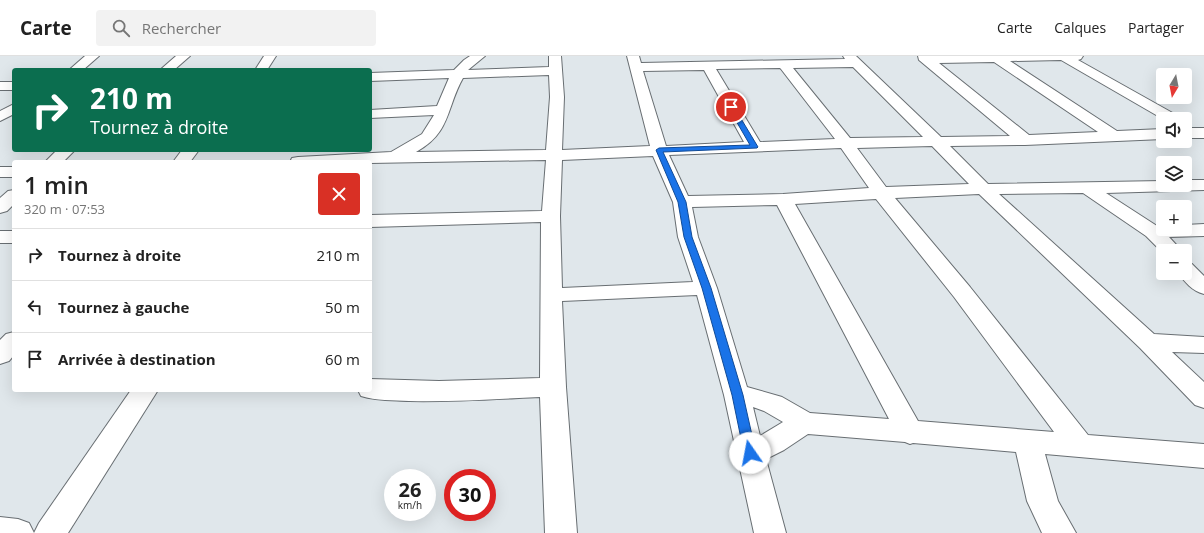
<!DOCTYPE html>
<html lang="fr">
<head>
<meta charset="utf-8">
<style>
  :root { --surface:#fff; --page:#f2f2f2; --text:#222; --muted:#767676; --line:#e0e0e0 }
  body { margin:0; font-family:"Open Sans",sans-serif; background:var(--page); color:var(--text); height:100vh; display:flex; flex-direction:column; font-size:15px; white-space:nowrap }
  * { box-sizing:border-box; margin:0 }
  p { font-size:13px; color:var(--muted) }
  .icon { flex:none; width:22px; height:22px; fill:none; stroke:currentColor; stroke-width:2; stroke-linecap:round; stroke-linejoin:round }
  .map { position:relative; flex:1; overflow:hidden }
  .panel { position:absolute; left:12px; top:104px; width:360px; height:232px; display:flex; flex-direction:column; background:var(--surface); border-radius:4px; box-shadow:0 4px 16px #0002 }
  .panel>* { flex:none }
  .hud { position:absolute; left:12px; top:12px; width:360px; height:84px; border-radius:4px; box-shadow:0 4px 16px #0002; background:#0b6e4f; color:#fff; overflow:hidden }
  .needle { width:26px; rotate:190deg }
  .buttons { position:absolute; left:1156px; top:12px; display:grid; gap:8px }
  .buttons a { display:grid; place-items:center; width:36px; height:36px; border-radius:4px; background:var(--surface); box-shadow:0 4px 16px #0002; font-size:20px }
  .speed { position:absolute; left:384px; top:413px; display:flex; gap:8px; font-size:20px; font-weight:700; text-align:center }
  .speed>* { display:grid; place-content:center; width:52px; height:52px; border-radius:50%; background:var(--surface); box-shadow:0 4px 16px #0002; line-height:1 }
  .speed small { font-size:10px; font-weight:400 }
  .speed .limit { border:6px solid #d22; background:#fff; color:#111 }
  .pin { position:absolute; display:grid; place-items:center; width:34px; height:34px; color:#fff; margin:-17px; border:2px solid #fff; border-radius:50%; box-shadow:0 1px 4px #0007 }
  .me { position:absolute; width:44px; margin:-22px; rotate:348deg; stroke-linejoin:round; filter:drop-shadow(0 0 3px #0008) }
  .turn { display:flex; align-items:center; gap:14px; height:84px; padding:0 12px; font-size:18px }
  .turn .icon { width:52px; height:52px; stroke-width:2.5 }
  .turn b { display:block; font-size:28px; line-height:34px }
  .round { display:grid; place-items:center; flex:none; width:42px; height:42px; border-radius:4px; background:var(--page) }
  .headline { display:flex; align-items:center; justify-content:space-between; height:68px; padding:0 12px }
  h1 { font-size:24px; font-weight:600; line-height:30px }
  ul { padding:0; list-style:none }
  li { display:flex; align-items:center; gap:12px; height:52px; padding:0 12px; border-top:1px solid var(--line) }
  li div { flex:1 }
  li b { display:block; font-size:15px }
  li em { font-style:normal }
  header { display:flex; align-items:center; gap:24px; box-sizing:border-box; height:56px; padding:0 20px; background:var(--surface); border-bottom:1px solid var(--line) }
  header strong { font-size:19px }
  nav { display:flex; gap:22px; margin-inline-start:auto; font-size:14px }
  .search { width:280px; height:36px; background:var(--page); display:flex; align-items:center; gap:10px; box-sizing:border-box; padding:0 14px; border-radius:4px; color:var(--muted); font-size:15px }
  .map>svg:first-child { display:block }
</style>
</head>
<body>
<header>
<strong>Carte</strong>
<div class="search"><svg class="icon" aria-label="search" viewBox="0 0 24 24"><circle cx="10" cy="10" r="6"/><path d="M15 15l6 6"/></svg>Rechercher</div>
<nav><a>Carte</a><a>Calques</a><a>Partager</a></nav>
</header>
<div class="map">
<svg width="1204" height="477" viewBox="0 0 1204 477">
  <rect width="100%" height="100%" fill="#e0e7eb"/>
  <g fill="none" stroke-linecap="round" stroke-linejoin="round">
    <defs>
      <g id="minor">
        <polygon points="85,0 99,0 83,14 69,14"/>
        <polygon points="176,0 190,0 174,14 160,14"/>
        <polygon points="264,0 276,0 267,14 255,14"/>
        <path d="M470,0H485L468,14L549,11V0H561L564,41L562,94L650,90L627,0H639L641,7L845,3L843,0H856L941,81L1010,80L919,4L918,0H1083L1081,3L1078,4L1178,60L1180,63H1163L1061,4L1010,5L1117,75L1163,73V83L1025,89L950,90L988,128L1163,125V129H1185V124H1204V134L1106,137L1157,170H1163V173H1185V169L1204,168V180L1169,181L1182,195H1163V197L1146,180L1083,137L999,138L1154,278L1204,281V297L1172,296L1204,326V352L1195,349L1140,292L979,138L895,142L970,231L1088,379L1204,388V412L1045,398L1058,445L1076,477H1042L1027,445L1016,396L913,387L910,388L905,386L808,378L784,394L766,403L786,477H754L724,339L697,239L562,245L566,331L577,477H545L540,341C497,343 453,346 409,345C393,344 376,345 361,340L358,334H370V323L439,325L540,322L541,166L370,171V159L542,155L546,104L370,107L290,106L292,102L298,101L391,96L422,78L434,59L370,62V54L437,50L449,22L370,25V17L454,14L464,4ZM994,6L1098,76L1029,79L939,7ZM853,11L923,81L850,82L793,12ZM780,12L781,13L835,83L760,86L716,13ZM704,14L744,86L666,90L643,15ZM549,19L550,41L546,94L416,96C451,77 446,52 463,22ZM932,90L969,128L886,131L857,92ZM841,92L869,132L783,138L688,140L669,99ZM653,100L673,146L678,181L693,226L562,232L560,160L562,104ZM876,143L954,241L1054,376L918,365L795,148ZM777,149L889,363L810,357L782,341L747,331L717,232L698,181L692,151ZM753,351L764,355L783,366L760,380Z"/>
        <rect x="0" y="26" width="14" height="8"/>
        <polygon points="14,48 14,58 0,65 0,55"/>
        <rect x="1185" y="72" width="19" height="10"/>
        <polygon points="57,94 75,94 63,106 45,106"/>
        <polygon points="182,94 199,94 190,106 173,106"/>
        <rect x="0" y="111" width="14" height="10"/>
        <polygon points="14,134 14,148 7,155 0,157 0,142 8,135"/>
        <rect x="0" y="175" width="14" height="12"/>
        <path d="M1185,206L1192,208L1204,220V238C1192,235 1185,226 1178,217H1185Z"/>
        <polygon points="14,276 14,299 9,305 0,308 0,284 6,278"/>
        <polygon points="131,334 158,334 68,477 34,477 39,467"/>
        <polygon points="0,461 18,463 29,467 34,477 0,477"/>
      </g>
    </defs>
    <use href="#minor" stroke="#686e72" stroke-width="2"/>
    <use href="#minor" fill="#fff" fill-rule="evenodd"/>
  </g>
  <polygon fill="#1a73e8" stroke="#114b97" points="729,49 734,51 758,91 757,92 663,96 686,146 692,181 711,232 743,339 756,397 754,401 750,402 746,401 744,397 732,339 702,232 684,181 678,146 656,94 659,92 750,89 728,51"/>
</svg>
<div class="buttons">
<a><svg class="needle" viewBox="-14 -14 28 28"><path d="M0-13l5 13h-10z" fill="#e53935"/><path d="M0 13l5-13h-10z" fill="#767676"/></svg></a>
<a><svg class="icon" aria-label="sound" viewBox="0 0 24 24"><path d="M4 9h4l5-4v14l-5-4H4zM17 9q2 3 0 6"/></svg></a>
<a><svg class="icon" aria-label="layers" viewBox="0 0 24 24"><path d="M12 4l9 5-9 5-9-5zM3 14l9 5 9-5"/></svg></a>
<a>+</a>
<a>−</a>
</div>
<div class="speed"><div>26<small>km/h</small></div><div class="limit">30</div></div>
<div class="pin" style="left:731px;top:51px;background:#d93025"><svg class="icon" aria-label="arrive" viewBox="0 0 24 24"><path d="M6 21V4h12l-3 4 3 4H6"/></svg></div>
<svg class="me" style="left:750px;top:397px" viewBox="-20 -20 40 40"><circle r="19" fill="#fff"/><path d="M0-13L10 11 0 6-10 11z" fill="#1a73e8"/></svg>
<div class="hud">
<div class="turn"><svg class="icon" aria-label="right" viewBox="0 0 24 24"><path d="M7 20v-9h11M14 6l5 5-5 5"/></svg><div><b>210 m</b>Tournez à droite</div></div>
</div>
<section class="panel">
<div class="headline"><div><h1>1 min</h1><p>320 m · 07:53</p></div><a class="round" style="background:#d93025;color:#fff"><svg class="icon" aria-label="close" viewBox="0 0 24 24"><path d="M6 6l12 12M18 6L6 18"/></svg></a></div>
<ul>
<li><svg class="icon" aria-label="right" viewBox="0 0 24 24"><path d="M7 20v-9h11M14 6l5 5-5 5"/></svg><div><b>Tournez à droite</b></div><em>210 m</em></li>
<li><svg class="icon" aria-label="left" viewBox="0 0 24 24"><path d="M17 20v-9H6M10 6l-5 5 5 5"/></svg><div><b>Tournez à gauche</b></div><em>50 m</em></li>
<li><svg class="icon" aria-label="arrive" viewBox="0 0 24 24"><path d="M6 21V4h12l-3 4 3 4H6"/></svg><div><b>Arrivée à destination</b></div><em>60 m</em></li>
</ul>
</section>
</div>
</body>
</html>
